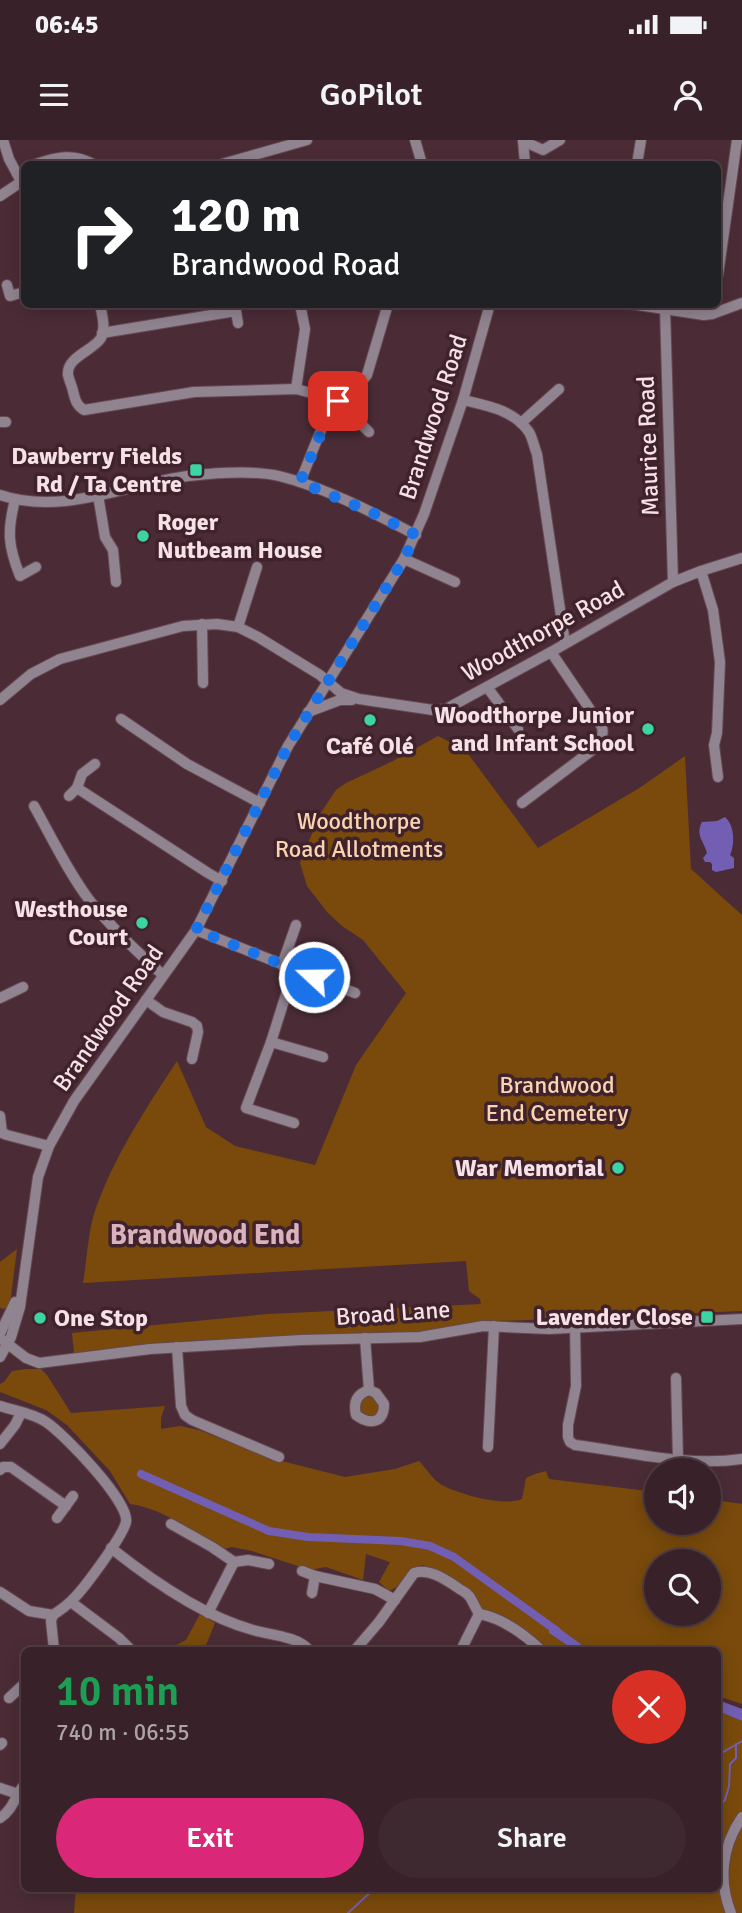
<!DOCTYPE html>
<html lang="en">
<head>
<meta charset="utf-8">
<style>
  :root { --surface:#382128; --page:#3f2930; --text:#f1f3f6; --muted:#aba3a8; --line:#523e45; --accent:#db2777 }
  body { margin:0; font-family:Signika,sans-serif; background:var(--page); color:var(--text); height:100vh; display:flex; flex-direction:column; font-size:26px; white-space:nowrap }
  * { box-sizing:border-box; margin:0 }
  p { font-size:23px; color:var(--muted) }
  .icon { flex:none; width:38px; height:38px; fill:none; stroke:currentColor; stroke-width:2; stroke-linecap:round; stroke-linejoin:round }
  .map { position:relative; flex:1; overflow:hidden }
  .details { position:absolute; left:21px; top:1507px; width:700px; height:245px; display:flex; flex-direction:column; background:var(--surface); border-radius:10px; box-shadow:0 4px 18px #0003,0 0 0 2px var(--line) }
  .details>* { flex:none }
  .guide { position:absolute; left:21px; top:21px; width:700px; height:147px; border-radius:10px; box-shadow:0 4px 18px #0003,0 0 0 2px var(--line); background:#202124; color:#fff; overflow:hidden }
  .buttons { position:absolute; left:644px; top:1318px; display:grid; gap:14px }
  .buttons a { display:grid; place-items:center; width:77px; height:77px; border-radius:50%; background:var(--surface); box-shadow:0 4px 18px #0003,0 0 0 2px var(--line); font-size:35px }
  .pin { position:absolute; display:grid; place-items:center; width:60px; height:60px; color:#fff; margin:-30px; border-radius:14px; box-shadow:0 4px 10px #0006 }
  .me { position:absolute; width:77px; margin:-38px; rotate:291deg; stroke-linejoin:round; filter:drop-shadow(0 0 5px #0008) }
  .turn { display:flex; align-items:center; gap:24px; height:147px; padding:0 35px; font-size:32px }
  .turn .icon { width:91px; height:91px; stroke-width:2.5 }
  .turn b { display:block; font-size:49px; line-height:60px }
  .round { display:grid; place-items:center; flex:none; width:74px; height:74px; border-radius:37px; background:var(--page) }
  .summary { display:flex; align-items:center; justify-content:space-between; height:119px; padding:0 35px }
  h1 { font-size:42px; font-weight:600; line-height:52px; color:#1e9e55 }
  .cta { display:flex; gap:14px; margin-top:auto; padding:14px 35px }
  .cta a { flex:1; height:80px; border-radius:42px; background:var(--accent); color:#fff; font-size:28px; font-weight:600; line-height:80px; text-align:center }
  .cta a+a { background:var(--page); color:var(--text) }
  .status { display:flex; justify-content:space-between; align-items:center; height:49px; padding:0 35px; background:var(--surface); direction:ltr }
  .status svg { height:19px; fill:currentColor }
  header { display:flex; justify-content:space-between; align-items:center; height:91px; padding:0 35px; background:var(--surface); font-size:32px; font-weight:600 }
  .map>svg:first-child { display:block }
</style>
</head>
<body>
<div class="status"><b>06:45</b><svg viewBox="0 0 49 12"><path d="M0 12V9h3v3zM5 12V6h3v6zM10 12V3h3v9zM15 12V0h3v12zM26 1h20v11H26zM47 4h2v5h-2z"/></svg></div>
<header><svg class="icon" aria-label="menu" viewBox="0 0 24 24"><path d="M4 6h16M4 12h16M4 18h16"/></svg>GoPilot<svg class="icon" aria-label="person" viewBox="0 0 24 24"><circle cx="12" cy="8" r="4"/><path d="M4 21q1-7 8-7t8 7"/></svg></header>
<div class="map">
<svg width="742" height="1773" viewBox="0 0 742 1773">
  <rect width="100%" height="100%" fill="#4b2c36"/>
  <g fill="#794a0b" fill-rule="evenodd">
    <path d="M438,596L457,606L463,601L467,600L469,615L538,708L641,647L685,616L691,729L742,775V1171L476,1182L415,1194L326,1195L186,1201L74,1213L72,1193L268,1174L481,1164L480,1159L469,1151L466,1121L83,1143C87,1121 88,1089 96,1068C115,1015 146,968 177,921L206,987L235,1006L315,1025L356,925L406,853L363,800L342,786L327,772L307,746L300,723L320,674L336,650L346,643L393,621Z"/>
    <polygon points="17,1109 10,1165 4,1169 0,1168 0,1122"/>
    <path d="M26,1229H41L47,1235L71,1273L165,1266L161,1278V1289L180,1286L199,1290L270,1318L345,1337L395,1329L419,1321C426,1328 433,1340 442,1345C459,1354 503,1367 522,1359L526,1338L535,1334L546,1331L549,1339L656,1352V1382H709V1359L742,1364V1564L718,1556V1510H599L592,1507L589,1510L549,1482V1493L574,1510H548L545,1506L502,1475L483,1470L472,1454L423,1425C406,1429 407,1444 389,1451L379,1442L390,1422L366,1414L363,1440L326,1427L310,1430L252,1411L232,1407L220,1410C195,1392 162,1368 130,1364L110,1331L67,1285L46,1270L0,1252V1244L4,1242L12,1231ZM656,1421H709V1474H656Z"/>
    <polygon points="370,1255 378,1259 379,1273 371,1277 365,1277 359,1270 362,1259"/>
    <polygon points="200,1474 215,1483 204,1510 167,1510 186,1500"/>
    <polygon points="718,1571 742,1581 742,1773 74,1773 76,1748 718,1748"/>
  </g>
  <g fill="#725fb3">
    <path d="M725,677C735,686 735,705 730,715L734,718V728L716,732L712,730V724L710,722H705L703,718L707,713C704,701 695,695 702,682L717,681Z"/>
    <polygon points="549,1481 589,1510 574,1510 549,1493"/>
    <polygon points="718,1560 742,1569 742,1581 718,1571"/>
  </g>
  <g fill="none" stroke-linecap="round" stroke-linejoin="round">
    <g stroke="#725fb3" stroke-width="2">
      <polyline points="718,1615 742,1601"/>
      <polyline points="718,1666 725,1660 729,1646 730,1624 736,1618 736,1604"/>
      <polyline points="348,1773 375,1748"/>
    </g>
    <polyline stroke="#725fb3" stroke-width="8" points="141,1334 269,1391 308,1397 401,1401 430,1406 454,1417 557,1491"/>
    <defs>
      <g id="minor">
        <polyline points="3,0 9,19 24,47"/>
        <polyline points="415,0 422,24"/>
        <polyline points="523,0 525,24"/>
        <polyline points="523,1 543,10 560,0"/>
        <path d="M36,24C57,17 73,13 93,24"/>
        <polyline points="222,24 307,0"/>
        <polyline points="637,24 641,0"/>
        <polyline points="0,56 21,42"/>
        <polyline points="718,135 737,0"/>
        <polyline points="7,145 10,156 24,152"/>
        <path d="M100,164C102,175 106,188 101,198C93,211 66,217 68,235C69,240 72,246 73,251C75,259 76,265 84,270L194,252L296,249L315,254L335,265"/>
        <polyline points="631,164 704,175 712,174"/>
        <polyline points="713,164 712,174 742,163"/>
        <polyline points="665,169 673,442"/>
        <polyline points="102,193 236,171 238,183"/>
        <polyline points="296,249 305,189 300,164"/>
        <path d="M463,260C488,266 514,270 529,292C533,299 534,307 537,314L565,503"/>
        <polyline points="338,261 369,292"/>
        <polyline points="0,282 6,282"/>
        <polyline points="521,283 559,249"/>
        <path d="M300,342C311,317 321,283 338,261C346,251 359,246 367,235L388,164"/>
        <path d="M0,355C62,376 127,344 188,336C215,333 253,330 279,336C324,347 374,373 416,395"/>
        <polyline points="98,355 105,397 113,410 116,442"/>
        <path d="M15,360C7,391 8,406 20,436L36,427"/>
        <polyline points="404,419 455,442"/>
        <polyline points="701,431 713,470 720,522 717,593 714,605 718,637"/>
        <polyline points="202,484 203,543"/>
        <polyline points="238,487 257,427"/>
        <polyline points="487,547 518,589"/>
        <polyline points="0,560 31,534 60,519 183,486 217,484 238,487 258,497 320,535 341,553 359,559 433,570 446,569 551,512 673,442 701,431 742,418"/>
        <polyline points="308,572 340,560 352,560"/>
        <polyline points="121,579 187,624 260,663"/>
        <polyline points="77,648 208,733 222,741"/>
        <polyline points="69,656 77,648 82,634 95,624"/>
        <path d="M522,663L595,608C601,601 604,596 602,587L551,512"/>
        <path d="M34,666C52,698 68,732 90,761C112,788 137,812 163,835"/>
        <polyline points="196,790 294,829 271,902 246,968 294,983"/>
        <polyline points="282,825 296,785"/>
        <polyline points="294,829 355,853"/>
        <polyline points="0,858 23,847"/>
        <polyline points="146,860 163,872 192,882 197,886 198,892 192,919"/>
        <polyline points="271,902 323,917"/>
        <polyline points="0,976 2,993 7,995 49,1006"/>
        <path d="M575,1186L576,1246L568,1285V1297L570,1302L575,1305C630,1312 686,1327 742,1319"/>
        <polyline points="0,1194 15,1162"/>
        <polyline points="0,1198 26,1218 39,1223 150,1209 301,1200 420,1197 483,1186 549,1189 742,1179"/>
        <polyline points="365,1198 369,1250"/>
        <polyline points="177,1207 181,1266 185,1275 192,1280 279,1317"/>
        <polyline points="0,1217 11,1197 20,1167 38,1037 49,1006 74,961 196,790 288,606 404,419 424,374 463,260 490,164"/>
        <polyline points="676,1238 678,1320"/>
        <path d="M369,1250L376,1253L384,1264C384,1284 369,1285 356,1275C353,1262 357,1254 369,1250Z"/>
        <path d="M0,1266C15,1271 33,1273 46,1282C63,1293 130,1362 126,1382C123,1396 82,1452 70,1462C65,1467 59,1471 53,1475L29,1471L0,1452"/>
        <polyline points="0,1304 15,1285 21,1273"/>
        <polyline points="488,1307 494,1186"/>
        <polyline points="0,1330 3,1327 11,1327 66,1366"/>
        <polyline points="57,1378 73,1356"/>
        <polyline points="171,1384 212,1407 234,1422 208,1473"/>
        <path d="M111,1408C150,1439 205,1477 253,1490C270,1495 297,1496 309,1510"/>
        <polyline points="234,1422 248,1420 269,1424"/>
        <polyline points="302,1431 315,1436 375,1449 395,1460"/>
        <polyline points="312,1453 315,1436"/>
        <polyline points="71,1462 119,1498 131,1510"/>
        <path d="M479,1474C503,1478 524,1494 541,1510"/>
        <polyline points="53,1475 51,1481 54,1510"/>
        <path d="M355,1510L379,1482L414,1433C432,1427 451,1444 466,1453L470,1457L479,1474"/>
        <polyline points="461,1510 479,1474"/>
        <polyline points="9,1558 24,1544"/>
        <polyline points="0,1605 2,1603"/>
        <polyline points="0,1648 18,1654"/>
        <path d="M0,1678C13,1670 15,1656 24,1645"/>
        <path d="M731,1773C718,1740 722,1706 742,1677"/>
      </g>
    </defs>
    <use href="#minor" stroke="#664952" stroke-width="12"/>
    <use href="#minor" stroke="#908490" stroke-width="10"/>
  </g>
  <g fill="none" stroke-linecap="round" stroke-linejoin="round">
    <polyline stroke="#1a73e8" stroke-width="12" stroke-dasharray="0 21.6" points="314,837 196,790 288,606 404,419 416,395 371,372 300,342 328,277 338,261"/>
  </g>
  <g fill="#3dd4a3" stroke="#40222c" stroke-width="2.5">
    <rect x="189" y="323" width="14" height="14" rx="3.5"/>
    <circle cx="143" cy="396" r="7"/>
    <circle cx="370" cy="580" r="7"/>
    <circle cx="648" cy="589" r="7"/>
    <circle cx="142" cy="783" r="7"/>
    <circle cx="618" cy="1028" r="7"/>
    <rect x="700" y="1170" width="14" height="14" rx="3.5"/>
    <circle cx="40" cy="1178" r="7"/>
  </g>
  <g text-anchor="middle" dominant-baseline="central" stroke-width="7" stroke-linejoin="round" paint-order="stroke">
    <g font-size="24" fill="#f6e1e7" stroke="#40222c">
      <text transform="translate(433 277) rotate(-72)">Brandwood Road</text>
      <text transform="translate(648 306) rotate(-92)">Maurice Road</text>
      <text transform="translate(543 491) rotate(-29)">Woodthorpe Road</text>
      <text transform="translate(108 878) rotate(-55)">Brandwood Road</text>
      <text transform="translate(393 1173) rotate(-4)">Broad Lane</text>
    </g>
    <g font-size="24" font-weight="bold" fill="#f6e1e7" stroke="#40222c" text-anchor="end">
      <text x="182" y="316">Dawberry Fields<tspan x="182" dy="28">Rd / Ta Centre</tspan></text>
      <text x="157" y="382" text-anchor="start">Roger<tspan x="157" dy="28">Nutbeam House</tspan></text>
      <text x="634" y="575">Woodthorpe Junior<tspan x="634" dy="28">and Infant School</tspan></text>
      <text x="370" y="606" text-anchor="middle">Café Olé</text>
      <text x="128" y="769">Westhouse<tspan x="128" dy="28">Court</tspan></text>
      <text x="604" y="1028">War Memorial</text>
      <text x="693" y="1177">Lavender Close</text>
      <text x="54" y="1178" text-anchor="start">One Stop</text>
    </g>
    <g font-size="24" fill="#f9d4b0" stroke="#40222c">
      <text x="359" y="681">Woodthorpe<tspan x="359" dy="28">Road Allotments</tspan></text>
      <text x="557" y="945">Brandwood<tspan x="557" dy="28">End Cemetery</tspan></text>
    </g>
    <g font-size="28" font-weight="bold" fill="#d9b2bd" stroke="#40222c">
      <text x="205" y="1095">Brandwood End</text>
    </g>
  </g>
</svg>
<div class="buttons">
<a><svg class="icon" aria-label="sound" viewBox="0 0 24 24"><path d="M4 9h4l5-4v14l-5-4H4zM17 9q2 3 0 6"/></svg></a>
<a><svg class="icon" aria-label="search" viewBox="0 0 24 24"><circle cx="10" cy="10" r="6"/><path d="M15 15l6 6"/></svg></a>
</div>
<div class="pin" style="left:338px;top:261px;background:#d93025"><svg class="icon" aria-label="arrive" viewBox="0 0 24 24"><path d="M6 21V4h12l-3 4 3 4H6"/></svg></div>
<svg class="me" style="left:314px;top:837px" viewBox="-20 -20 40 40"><circle r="17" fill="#1a73e8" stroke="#fff" stroke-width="3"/><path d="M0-11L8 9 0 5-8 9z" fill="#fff"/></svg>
<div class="guide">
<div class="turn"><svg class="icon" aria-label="right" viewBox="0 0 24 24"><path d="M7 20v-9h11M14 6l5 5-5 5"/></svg><div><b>120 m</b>Brandwood Road</div></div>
</div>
<section class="details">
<div class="summary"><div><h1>10 min</h1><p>740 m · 06:55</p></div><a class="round" style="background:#d93025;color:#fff"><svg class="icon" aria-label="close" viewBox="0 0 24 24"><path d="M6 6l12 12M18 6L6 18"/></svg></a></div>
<div class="cta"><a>Exit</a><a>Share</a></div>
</section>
</div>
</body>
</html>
